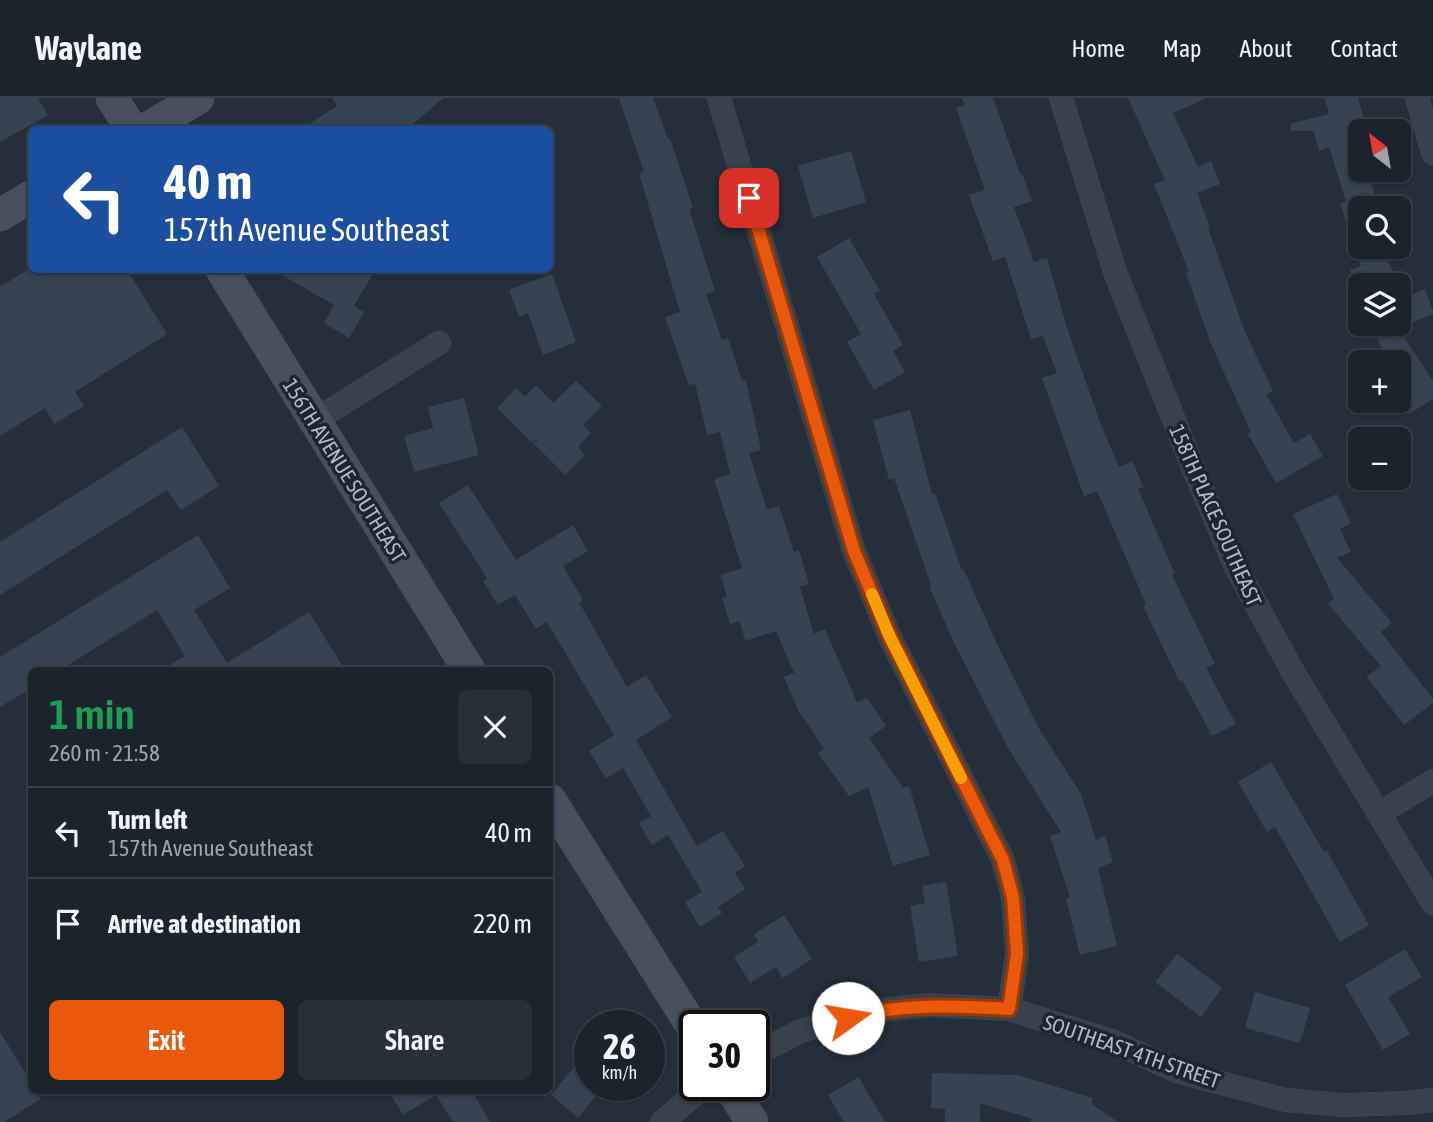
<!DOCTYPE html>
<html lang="en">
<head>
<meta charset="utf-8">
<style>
  :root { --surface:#1b232c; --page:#282f38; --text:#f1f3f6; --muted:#a0a4a9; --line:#394048; --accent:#ea580c }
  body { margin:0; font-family:"Asap Condensed",sans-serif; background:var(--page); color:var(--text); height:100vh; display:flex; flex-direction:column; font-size:26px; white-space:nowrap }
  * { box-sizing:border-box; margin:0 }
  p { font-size:23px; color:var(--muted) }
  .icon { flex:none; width:38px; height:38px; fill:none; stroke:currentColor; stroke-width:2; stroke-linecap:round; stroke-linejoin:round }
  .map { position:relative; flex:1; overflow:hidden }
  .panel { position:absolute; left:28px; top:569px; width:525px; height:427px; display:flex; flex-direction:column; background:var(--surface); border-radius:10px; box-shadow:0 2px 5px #0004,0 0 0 2px var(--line) }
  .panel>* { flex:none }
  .banner { position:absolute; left:28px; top:28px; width:525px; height:147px; border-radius:10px; box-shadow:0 2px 5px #0004,0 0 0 2px var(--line); background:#1a4fa0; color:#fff; overflow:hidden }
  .needle { width:46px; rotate:329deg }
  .fabs { position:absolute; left:1348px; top:21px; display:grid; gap:14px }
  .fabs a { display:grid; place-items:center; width:63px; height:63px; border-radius:10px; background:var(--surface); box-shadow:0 2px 5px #0004,0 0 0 2px var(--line); font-size:35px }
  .speed { position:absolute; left:574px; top:912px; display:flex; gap:14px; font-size:35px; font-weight:700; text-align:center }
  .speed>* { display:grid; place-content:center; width:91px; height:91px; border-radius:50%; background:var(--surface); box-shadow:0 2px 5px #0004,0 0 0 2px var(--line); line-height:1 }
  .speed small { font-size:18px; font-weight:400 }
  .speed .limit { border:4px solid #111; border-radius:10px; background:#fff; color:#111 }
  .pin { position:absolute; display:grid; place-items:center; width:60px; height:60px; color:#fff; margin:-30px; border-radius:14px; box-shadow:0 4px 10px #0006 }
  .me { position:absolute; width:77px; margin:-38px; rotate:77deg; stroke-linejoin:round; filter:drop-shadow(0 0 5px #0008) }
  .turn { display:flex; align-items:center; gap:24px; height:147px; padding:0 21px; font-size:32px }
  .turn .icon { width:91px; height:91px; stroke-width:2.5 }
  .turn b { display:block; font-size:49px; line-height:60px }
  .round { display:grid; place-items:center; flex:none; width:74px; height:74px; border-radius:10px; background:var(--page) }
  .head { display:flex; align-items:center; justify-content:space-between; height:119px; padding:0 21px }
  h1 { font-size:42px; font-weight:600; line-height:52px; color:#1e9e55 }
  .cta { display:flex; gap:14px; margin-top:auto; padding:14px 21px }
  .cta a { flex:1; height:80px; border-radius:10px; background:var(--accent); color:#fff; font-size:28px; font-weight:600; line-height:80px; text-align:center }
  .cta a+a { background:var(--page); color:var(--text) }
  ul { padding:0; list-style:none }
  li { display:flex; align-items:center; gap:21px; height:91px; padding:0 21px; border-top:2px solid var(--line) }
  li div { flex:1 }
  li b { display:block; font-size:26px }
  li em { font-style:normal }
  header { display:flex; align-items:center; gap:42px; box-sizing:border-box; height:98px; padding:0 35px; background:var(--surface); border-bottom:2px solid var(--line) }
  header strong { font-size:33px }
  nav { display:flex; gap:38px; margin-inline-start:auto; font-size:24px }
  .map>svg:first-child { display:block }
</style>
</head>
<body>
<header>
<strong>Waylane</strong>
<nav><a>Home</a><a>Map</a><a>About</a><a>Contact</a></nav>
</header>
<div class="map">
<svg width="1433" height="1024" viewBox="0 0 1433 1024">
  <rect width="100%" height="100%" fill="#242f3b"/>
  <g fill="#364352">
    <polygon points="0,0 38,0 48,17 0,44"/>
    <polygon points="332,0 443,0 406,32 300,32 337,8"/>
    <polygon points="619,0 653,0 668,41 670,40 693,110 689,111 715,193 706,196 722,242 728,240 742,283 746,282 761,352 749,355 767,412 779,408 794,454 799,452 809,486 800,489 814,536 825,531 857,604 867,600 886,628 869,640 903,690 909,688 930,757 893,768 868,689 849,698 818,655 824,651 798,612 784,579 794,575 776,533 745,543 740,523 730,526 722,500 727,499 721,477 742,470 714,381 730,376 720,334 707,337 695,285 689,288 665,219 680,214 639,75 644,74"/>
    <polygon points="962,0 993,0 1020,76 1022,75 1032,103 1014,109 1034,164 1047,160 1067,230 1101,327 1119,369 1133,363 1143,389 1138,391 1175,476 1172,477 1215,566 1206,570 1236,626 1212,638 1182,582 1179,583 1143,508 1146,506 1097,393 1084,398 1042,280 1057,275 1043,238 1031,241 1005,159 993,163 969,97 985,92 956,10 965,7"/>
    <polygon points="1128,0 1207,0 1173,15 1198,69 1211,63 1220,86 1197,95 1210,129 1208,130 1245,234 1273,293 1266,296 1294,345 1310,336 1323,358 1276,385 1248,336 1251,334 1211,246 1186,175 1189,174 1154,86 1165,82"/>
    <polygon points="1325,0 1358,0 1367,33 1354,33 1360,51 1360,72 1367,72 1379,110 1360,110 1360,149 1387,149 1383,150 1398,187 1360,187 1360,195 1350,172 1361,168 1340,106 1346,103 1329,49 1319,53 1314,33 1291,33 1290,26 1329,16"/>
    <polygon points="851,53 866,104 813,120 798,68"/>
    <polygon points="849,140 880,193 874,196 903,247 893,253 905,274 874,292 847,244 861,236 817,159"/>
    <polygon points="27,172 127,172 167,236 75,294 84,308 54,326 45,310 0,338 0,189"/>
    <polygon points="273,172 375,172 354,208 364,214 349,240 324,225 334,207"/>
    <polygon points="552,176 576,244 543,257 528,215 519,219 509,192"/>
    <polygon points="1398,188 1403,200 1425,191 1433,213 1433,216 1398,230 1433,283 1433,301 1409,316 1398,299 1398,264 1387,264 1372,226 1398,226"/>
    <polygon points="576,283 602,308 583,327 591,335 578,349 585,357 565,377 533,345 539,341 531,344 497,310 516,290 525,299 536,287 553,305"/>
    <polygon points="464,300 479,357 414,374 404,338 433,330 428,309"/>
    <polygon points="910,312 932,396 935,395 962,473 964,472 997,546 1038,629 1081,696 1096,742 1105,738 1113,764 1098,770 1117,848 1080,857 1066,800 1070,799 1050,738 1061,734 1008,650 953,543 929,488 931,487 894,380 889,382 873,322"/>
    <polygon points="182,329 219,388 181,412 167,392 0,497 0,444"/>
    <polygon points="468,387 516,462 573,427 588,453 563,468 583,502 579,504 627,589 646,577 672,619 636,642 697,748 723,733 745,768 735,775 745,791 718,809 722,815 700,829 685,804 702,794 668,737 652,747 639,725 651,718 623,670 606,680 589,653 614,637 547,524 536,531 515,497 498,507 483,483 487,480 439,405"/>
    <polygon points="1337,396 1351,425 1340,431 1351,454 1337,460 1392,525 1381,534 1433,601 1433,605 1404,627 1367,579 1381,568 1328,506 1334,501 1293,416"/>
    <polygon points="198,437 230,490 194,512 227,565 309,514 345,572 162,572 185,558 157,512 60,572 32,572 32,590 0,609 0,559"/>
    <polygon points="1271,664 1324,754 1327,753 1369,827 1340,844 1275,729 1267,734 1238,684"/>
    <polygon points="946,784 958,858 919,864 910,808 925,805 922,788"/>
    <polygon points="784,817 812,861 783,880 776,869 750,885 734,859 758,844 754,836"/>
    <polygon points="1405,851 1422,879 1388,899 1410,936 1383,952 1345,887"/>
    <polygon points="1177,856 1222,890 1201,919 1155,884"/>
    <polygon points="1255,894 1310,910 1300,945 1245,930"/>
    <polygon points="0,934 32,986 32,992 35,992 41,1001 4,1024 0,1024"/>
    <polygon points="590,950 590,987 605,987 578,1020 551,997"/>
    <polygon points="932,975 1018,977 1093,1000 1092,1006 1118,1024 1031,1024 1032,1021 980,1005 980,1024 945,1024 945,1011 931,1010"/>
    <polygon points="859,979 866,992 885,1024 844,1024 828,997"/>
    <polygon points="388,992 471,992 490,1024 453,1024 436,997 403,1017"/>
  </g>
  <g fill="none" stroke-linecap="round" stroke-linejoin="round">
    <defs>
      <g id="street">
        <polyline points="719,0 854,453 889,537 1003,762 1013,800 1017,856 1009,911"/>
        <polyline points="1061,0 1115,174 1192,367 1236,469 1293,574 1433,805"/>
        <polyline points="1417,0 1433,55"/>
        <polyline points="314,323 439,245"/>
        <polyline points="1380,715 1433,683"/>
        <polyline points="754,957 801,933 871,913 928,907 1009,911 1112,943 1179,974 1286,1002 1343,1007 1407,1005 1433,1002"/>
        <polyline points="662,1024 706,987"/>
      </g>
      <g id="secondary">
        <polyline points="112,0 132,32"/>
        <polyline points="145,32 198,0"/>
        <polyline points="0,117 32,98"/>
        <polyline points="222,172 469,572"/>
        <polyline points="550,702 695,933"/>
        <polyline points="729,987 752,1024"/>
      </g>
    </defs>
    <use href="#street" stroke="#414a55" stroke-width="24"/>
    <use href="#secondary" stroke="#414a55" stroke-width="33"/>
    <use href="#street" stroke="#38414c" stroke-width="23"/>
    <use href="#secondary" stroke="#46505e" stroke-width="32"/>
  </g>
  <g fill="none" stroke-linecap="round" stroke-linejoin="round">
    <defs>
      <path id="route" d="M749,100L854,453L889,537L1003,762L1013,800L1017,856L1009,911C954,908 901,905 848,920"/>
    </defs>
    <use href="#route" stroke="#983908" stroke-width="18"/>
    <use href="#route" stroke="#ea580c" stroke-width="12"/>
    <polyline stroke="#f59e0b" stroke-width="12" points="872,496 889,537 961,680"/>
  </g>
  <g text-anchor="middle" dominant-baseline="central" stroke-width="7" stroke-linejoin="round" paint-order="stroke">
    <g font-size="21" fill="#b3bcc7" stroke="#1d2630">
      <text transform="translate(345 372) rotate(58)">156TH AVENUE SOUTHEAST</text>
      <text transform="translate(1216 417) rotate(66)">158TH PLACE SOUTHEAST</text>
      <text transform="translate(1132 953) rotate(19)">SOUTHEAST 4TH STREET</text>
    </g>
  </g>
</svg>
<div class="fabs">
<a><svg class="needle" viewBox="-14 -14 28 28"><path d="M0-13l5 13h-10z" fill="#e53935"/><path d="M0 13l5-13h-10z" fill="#a0a4a9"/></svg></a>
<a><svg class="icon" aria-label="search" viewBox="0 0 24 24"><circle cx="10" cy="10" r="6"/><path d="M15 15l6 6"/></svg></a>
<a><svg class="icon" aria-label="layers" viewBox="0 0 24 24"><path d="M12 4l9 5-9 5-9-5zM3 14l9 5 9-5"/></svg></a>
<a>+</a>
<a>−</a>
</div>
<div class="speed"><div>26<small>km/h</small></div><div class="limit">30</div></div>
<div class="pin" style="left:749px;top:100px;background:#d93025"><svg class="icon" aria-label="arrive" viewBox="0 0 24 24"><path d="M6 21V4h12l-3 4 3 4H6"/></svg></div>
<svg class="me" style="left:848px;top:920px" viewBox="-20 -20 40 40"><circle r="19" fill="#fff"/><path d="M0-13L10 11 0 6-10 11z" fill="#ea580c"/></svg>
<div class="banner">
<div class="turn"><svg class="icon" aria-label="left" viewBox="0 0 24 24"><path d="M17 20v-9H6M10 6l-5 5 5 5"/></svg><div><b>40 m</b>157th Avenue Southeast</div></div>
</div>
<section class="panel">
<div class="head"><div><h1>1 min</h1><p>260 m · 21:58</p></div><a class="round"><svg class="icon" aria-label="close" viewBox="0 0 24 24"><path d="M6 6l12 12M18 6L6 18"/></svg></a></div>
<ul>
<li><svg class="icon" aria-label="left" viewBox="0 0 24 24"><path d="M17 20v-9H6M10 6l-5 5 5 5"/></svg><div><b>Turn left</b><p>157th Avenue Southeast</p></div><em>40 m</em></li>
<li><svg class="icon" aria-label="arrive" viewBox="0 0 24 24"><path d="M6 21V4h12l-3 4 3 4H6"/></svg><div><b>Arrive at destination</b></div><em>220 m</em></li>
</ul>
<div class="cta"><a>Exit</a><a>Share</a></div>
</section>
</div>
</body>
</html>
